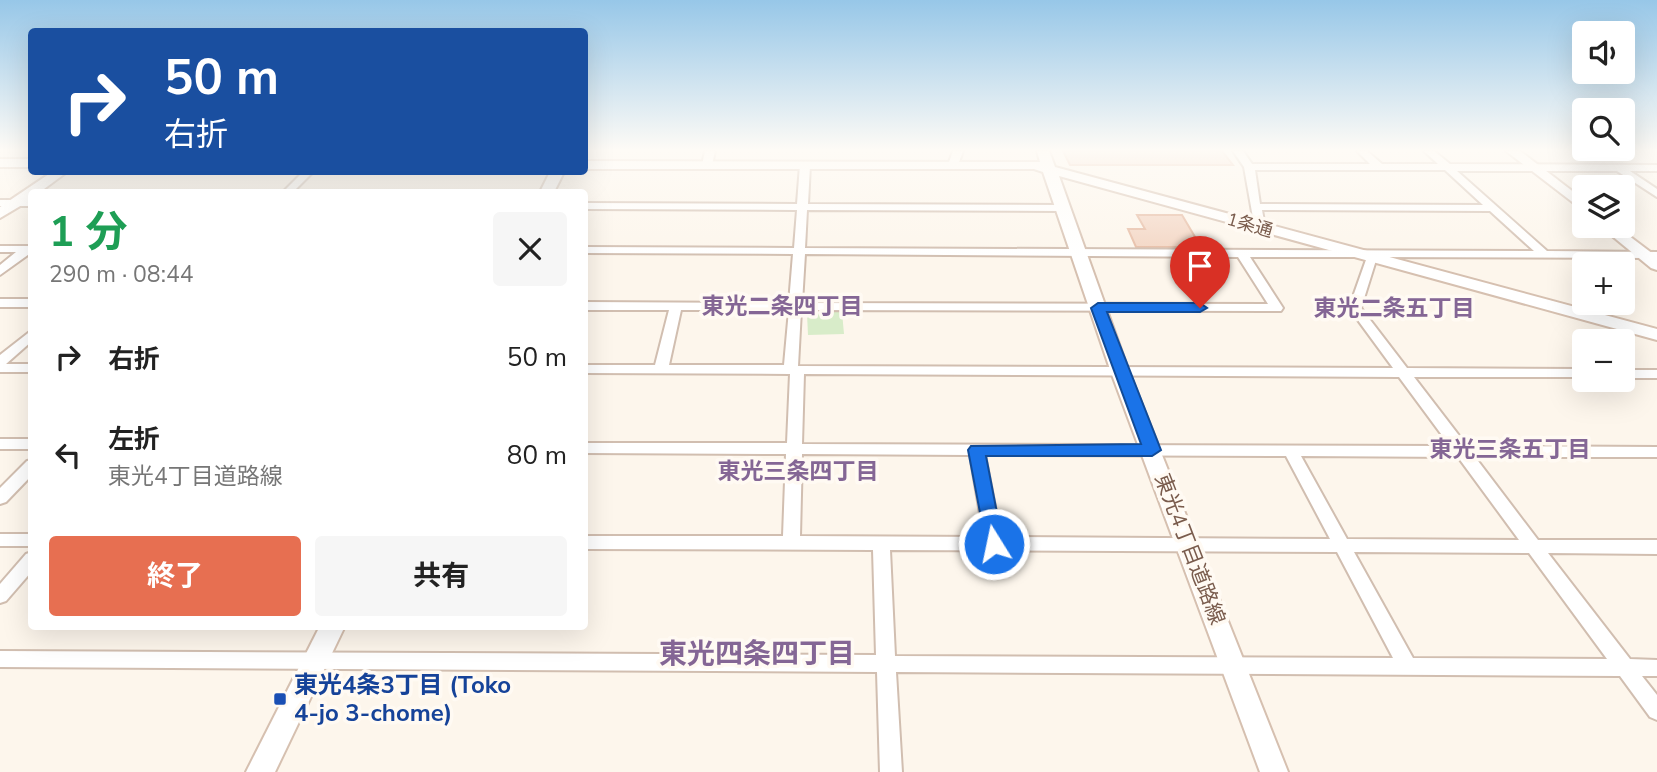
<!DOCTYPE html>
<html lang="ja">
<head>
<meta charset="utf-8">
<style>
  :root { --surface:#fff; --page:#f6f6f6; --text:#222; --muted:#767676; --accent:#e76f51 }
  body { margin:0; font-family:"Nunito Sans","Noto Sans JP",sans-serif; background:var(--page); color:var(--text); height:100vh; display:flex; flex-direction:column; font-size:26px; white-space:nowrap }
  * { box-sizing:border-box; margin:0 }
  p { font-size:23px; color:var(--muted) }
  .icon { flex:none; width:38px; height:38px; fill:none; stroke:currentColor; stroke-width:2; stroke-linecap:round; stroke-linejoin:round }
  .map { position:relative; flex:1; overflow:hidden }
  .side { position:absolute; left:28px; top:189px; width:560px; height:441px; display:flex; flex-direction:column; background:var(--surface); border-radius:7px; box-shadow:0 7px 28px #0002 }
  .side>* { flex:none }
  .guide { position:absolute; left:28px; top:28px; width:560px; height:147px; border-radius:7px; box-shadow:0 7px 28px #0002; background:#1a4fa0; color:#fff; overflow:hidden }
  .buttons { position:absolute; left:1572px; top:21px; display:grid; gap:14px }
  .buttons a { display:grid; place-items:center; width:63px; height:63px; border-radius:7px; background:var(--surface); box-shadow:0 7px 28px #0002; font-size:35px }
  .pin { position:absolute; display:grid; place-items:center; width:60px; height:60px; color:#fff; margin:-72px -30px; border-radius:50% 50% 50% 0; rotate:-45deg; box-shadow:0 0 7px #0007 }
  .pin .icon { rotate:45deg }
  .me { position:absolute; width:77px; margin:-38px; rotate:350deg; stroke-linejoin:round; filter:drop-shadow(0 0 5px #0008) }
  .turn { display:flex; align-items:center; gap:24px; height:147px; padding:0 21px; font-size:32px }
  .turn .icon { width:91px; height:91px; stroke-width:2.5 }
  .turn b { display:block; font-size:49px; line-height:60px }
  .round { display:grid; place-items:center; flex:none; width:74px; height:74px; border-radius:7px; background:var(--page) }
  .headline { display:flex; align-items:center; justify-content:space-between; height:119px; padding:0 21px }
  h1 { font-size:42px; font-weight:700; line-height:52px; color:#1e9e55 }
  .action { display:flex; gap:14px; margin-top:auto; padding:14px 21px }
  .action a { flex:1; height:80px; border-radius:7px; background:var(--accent); color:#fff; font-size:28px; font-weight:700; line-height:80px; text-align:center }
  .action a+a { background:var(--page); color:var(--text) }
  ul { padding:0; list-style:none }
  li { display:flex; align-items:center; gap:21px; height:98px; padding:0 21px }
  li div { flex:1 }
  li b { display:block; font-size:26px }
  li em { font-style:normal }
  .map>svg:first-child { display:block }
</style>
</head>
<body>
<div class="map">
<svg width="1657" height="772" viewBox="0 0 1657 772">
  <rect width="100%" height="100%" fill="#fdf6ec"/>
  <polygon fill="#d8ecc9" points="812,311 842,312 844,334 808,335 807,314"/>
  <g fill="#f3d5c3" stroke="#e6bba3" stroke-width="2">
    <polygon points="1063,151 1222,151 1233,165 1070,165"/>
    <polygon points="1137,215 1182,215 1201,247 1136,247 1128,229 1145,229"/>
  </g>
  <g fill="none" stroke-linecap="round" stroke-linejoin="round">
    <defs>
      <g id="street">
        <polygon points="705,151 715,151 712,165 707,168 702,165"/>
        <polygon points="953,151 963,151 958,165 953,168 948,165"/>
        <path d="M1233,151H1243L1252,164H1370L1357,151H1367L1382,164H1438L1424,151H1434L1450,164L1657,165V171H1630L1657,189V197L1617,171H1457L1547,251L1657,252V258L1377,257L1361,308L1407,368L1584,369V377H1414L1467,446L1657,447V457H1475L1538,540H1657V554L1548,553L1630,659L1657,660V676H1642L1657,695V720L1650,717L1620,676L896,672L902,772H880L877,672L0,667V651L876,655L873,550L584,549V536H783L786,454L584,453V443H787L790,374L584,373V365H655L669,310H584V302L789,303L793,254L584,253V247L794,248L797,210L584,209V203L797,204L800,165L805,162L810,165L808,204L1063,205L1068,208L1063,211L807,210L805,248L1534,251L1490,211L1262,210L1265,227L1263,229H1255L1244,167ZM1255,170H1445L1483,205L1260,204ZM805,254L1238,257L1268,304L802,303ZM1250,257H1367L1349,308L1393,368L798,366L801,310L1281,311L1283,308ZM681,310H789L784,365H669ZM804,374L1399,377L1450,446L802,444ZM802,454L970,455L984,537L800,536ZM985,455L1286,456L1330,539L1001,537ZM1301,456L1458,457L1519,540L1347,539ZM890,550L1337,552L1393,658L895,656ZM1354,552L1529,553L1607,659L1413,658Z"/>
        <polygon points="303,172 313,172 293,192 283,192"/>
        <rect x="0" y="200" width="32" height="6"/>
        <polygon points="0,246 30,246 32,252 0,275 0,265 16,252 0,252"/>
        <rect x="0" y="299" width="32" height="8"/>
        <polygon points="32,330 32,341 6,364 32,364 32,372 0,372 0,355"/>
        <rect x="1622" y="370" width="35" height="8"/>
        <rect x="0" y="439" width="32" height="10"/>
        <polygon points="32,460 32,475 6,502 0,504 0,488 27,461"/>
        <rect x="0" y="534" width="32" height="12"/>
        <polygon points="32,552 32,571 6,601 0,603 0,584 26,554"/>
      </g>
      <g id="secondary">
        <polygon points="1037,151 1049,151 1055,167 1657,329 1657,340 1059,176 1129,372 1288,772 1260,772 1111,372 1043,172 1034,169 584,169 584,161 1040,162"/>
        <polygon points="1506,151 1520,151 1584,200 1584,211"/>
        <rect x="0" y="159" width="32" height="8"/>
        <polygon points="52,172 67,172 40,192 32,192 32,199 0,218 0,207"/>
        <polygon points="550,172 564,172 554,192 540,192"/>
        <polygon points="1600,226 1616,226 1657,257 1657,270 1651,268"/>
        <polygon points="320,626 345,626 275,772 246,772"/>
      </g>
    </defs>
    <use href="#street" stroke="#d1beb0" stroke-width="4"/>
    <use href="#secondary" stroke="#d6c0b0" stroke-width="4"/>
    <use href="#street" fill="#fff" fill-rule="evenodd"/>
    <use href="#secondary" fill="#fff" fill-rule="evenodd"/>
  </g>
  <linearGradient id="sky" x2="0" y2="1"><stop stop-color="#97c7e8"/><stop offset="0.58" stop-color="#fefbf6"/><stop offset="1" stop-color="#fefbf6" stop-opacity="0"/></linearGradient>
  <rect width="1657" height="259" fill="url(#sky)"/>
  <polygon fill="#1a73e8" stroke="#114b97" stroke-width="2" points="1098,303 1200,303 1207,308 1200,312 1107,312 1161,450 1152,456 986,456 1003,544 1001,549 994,551 987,549 968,450 971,446 1141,444 1091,308"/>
  <rect fill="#1a4fb4" stroke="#fffaf3" stroke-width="2.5" x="273" y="692" width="14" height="14" rx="3.5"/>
  <g text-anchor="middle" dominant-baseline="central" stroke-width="7" stroke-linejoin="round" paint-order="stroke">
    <g font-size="18" fill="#7a5c4d" stroke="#fffaf3">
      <text transform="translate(1250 225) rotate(16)">1条通</text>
    </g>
    <g font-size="21" fill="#7a5c4d" stroke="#fffaf3">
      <text transform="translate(1190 549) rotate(69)">東光4丁目道路線</text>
    </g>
    <g font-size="23" font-weight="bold" fill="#846695" stroke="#fffaf3">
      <text x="782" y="306">東光二条四丁目</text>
      <text x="1394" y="308">東光二条五丁目</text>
      <text x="1510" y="449">東光三条五丁目</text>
      <text x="798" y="471">東光三条四丁目</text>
    </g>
    <g font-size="24" font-weight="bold" fill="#164399" stroke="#fffaf3" text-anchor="start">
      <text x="294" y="685">東光4条3丁目 (Toko<tspan x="294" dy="28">4-jo 3-chome)</tspan></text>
    </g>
    <g font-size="28" font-weight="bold" fill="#846695" stroke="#fffaf3">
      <text x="757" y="654">東光四条四丁目</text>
    </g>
  </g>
</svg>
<div class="buttons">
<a><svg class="icon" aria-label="sound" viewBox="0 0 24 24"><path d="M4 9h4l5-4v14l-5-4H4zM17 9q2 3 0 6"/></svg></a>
<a><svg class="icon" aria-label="search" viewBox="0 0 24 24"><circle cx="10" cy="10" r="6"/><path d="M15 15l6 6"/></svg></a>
<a><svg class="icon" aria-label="layers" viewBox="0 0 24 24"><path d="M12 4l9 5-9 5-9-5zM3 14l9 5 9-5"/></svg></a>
<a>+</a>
<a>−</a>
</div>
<div class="pin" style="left:1200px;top:308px;background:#d93025"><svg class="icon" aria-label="arrive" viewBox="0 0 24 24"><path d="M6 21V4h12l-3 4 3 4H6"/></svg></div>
<svg class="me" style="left:994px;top:544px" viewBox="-20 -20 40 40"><circle r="17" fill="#1a73e8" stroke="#fff" stroke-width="3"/><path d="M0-11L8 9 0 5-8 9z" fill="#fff"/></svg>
<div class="guide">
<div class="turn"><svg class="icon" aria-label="right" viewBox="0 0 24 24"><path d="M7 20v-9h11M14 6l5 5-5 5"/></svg><div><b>50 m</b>右折</div></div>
</div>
<section class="side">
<div class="headline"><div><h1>1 分</h1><p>290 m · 08:44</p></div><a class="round"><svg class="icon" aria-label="close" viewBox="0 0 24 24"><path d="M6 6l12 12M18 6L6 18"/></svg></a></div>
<ul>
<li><svg class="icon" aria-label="right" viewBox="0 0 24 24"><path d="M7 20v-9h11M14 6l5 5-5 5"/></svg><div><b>右折</b></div><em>50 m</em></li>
<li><svg class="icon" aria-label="left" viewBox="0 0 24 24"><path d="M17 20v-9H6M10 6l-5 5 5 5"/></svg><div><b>左折</b><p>東光4丁目道路線</p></div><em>80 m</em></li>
</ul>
<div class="action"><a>終了</a><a>共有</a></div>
</section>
</div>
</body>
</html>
